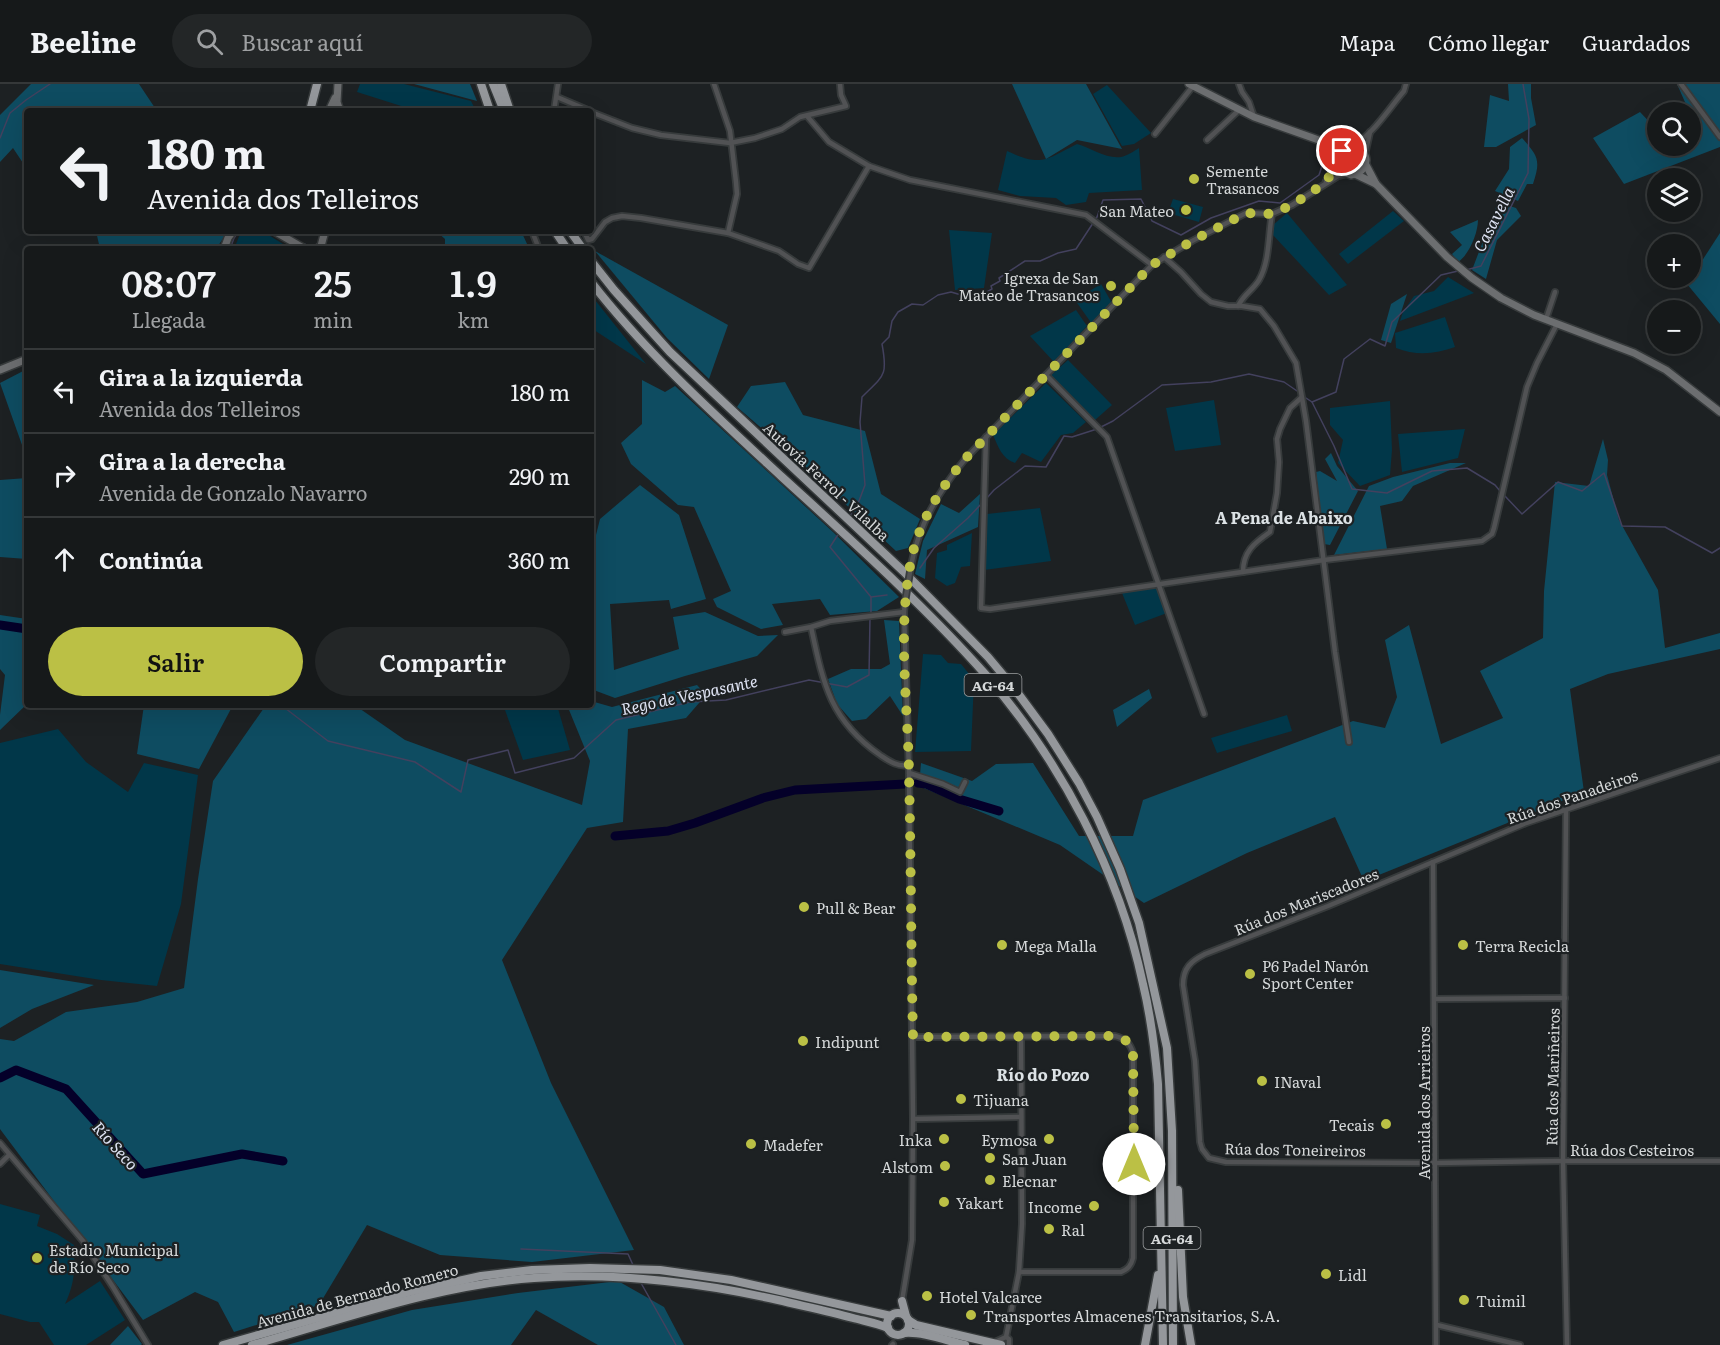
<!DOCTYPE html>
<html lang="es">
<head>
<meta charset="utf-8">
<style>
  :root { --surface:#16191a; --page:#232627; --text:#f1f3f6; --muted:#9ea0a2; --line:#353839; --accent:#bbc045 }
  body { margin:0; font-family:Literata,serif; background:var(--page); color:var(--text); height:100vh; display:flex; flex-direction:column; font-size:22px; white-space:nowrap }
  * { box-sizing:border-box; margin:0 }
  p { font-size:20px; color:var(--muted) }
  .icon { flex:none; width:33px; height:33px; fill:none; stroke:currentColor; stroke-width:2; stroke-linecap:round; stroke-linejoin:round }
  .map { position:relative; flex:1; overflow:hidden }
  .sheet { position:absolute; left:24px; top:162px; width:570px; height:462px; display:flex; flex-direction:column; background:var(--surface); border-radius:6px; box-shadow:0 6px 24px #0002,0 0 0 2px var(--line) }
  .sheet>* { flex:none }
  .hud { position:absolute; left:24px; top:24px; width:570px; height:126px; border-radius:6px; box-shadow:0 6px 24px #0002,0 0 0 2px var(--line); background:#16191a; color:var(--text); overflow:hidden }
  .fabs { position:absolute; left:1647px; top:18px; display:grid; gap:12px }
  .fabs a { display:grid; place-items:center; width:54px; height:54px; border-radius:50%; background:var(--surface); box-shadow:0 6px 24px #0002,0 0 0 2px var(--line); font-size:30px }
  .pin { position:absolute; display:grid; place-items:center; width:51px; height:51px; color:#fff; margin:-26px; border:3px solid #fff; border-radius:50%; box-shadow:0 2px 6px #0007 }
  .me { position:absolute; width:66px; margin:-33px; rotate:0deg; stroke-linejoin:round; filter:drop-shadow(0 0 4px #0008) }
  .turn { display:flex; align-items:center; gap:21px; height:126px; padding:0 24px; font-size:27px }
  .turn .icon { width:78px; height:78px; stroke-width:2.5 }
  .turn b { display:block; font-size:42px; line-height:51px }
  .eta { display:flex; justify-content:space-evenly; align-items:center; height:102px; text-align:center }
  .eta b { font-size:36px; font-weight:600; line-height:42px }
  .cta { display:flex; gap:12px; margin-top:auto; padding:12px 24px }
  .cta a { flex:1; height:69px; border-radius:36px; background:var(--accent); color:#111; font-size:24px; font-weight:600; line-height:69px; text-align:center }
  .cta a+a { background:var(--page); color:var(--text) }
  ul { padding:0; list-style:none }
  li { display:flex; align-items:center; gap:18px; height:84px; padding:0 24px; border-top:2px solid var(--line) }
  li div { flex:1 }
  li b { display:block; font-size:22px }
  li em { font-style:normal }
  header { display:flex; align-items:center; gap:36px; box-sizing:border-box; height:84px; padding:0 30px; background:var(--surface); border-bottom:2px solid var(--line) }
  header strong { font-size:28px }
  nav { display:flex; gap:33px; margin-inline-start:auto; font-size:21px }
  .search { width:420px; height:54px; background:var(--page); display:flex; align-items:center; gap:15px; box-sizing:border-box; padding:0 21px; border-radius:33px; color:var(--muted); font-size:22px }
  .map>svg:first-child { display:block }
</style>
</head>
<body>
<header>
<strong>Beeline</strong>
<div class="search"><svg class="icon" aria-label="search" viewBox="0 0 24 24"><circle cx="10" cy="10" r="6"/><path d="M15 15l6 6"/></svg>Buscar aquí</div>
<nav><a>Mapa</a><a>Cómo llegar</a><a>Guardados</a></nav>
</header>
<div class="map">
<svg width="1720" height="1261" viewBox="0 0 1720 1261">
  <rect width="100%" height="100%" fill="#1d2123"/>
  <g fill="#013749">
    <polygon points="360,0 404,0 471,17 476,27 417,27 357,8"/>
    <polygon points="1107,1 1151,49 1134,60 1122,62 1093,10"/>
    <path d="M1077,60C1091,64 1106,75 1121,73C1127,72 1134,67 1139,64L1142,106L1089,109L1086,118L1066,121L1056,114L1020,112L998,106L1007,67C1042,83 1045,76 1077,60Z"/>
    <polygon points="1173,115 1203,123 1199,138 1168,129"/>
    <polygon points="1393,127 1404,137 1348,180 1339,170"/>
    <polygon points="1287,129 1347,201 1329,211 1272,150 1273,141"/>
    <polygon points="949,146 992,149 984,204 955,206"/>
    <polygon points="256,147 262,147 291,165 234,165 240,150"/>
    <polygon points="1448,193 1474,209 1400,237 1403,228 1414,212 1434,207"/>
    <polygon points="1101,200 1112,219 1092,240 1075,216"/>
    <polygon points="591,211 646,280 591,244"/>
    <polygon points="1076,226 1087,242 1054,278 1030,252"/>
    <path d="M1445,233L1455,263C1436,270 1416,272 1396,264L1395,249Z"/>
    <polygon points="1068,276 1112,321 1095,336 1051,291"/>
    <path d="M1046,299L1086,338L1073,349L1061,351L1041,378L1022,369L1015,379C1002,375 998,362 993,351Z"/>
    <polygon points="1214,316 1221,361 1175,367 1166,324"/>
    <polygon points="1390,317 1392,366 1390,391 1360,402 1338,379 1343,356 1330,341 1330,324"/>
    <polygon points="1465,345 1458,374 1402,388 1398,350"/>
    <polygon points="1040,424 1051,477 984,486 987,430"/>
    <polygon points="972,449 970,482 961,483 955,499 947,502 935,494 937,469 947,466 947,461"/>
    <polygon points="1158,503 1167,529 1135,541 1122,509"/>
    <polygon points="923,570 941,571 948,579 961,580 974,596 971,667 915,668"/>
    <polygon points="529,621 557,621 570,666 523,676 505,626"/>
    <polygon points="1287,631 1292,647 1217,669 1211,654"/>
    <polygon points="58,645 86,678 128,708 144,679 198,691 181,820 157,902 101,896 0,880 0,659"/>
    <path d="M0,1120L40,1131L37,1142L57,1150L74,1161C75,1184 75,1199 65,1220L100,1197L125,1236L86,1261H54L39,1238H30L0,1230Z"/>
  </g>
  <g fill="#0e4c61">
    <polygon points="31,0 139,0 157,27 27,27 27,85 13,64 0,78 0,31"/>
    <polygon points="414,0 470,0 477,17"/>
    <polygon points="1012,0 1086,0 1122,65 1077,56 1046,75"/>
    <polygon points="1508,0 1531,0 1531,14 1536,41 1496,63 1484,63 1490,11 1509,17"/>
    <polygon points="1677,0 1720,0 1720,63 1624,100 1593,54 1640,28 1657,46 1658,62 1690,62 1690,28 1685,28 1688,25"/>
    <path d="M1522,54C1538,72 1541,76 1533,100H1527L1518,117L1495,107L1509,85L1510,63Z"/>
    <polygon points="1498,118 1516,124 1521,132 1497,156 1486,195 1472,186"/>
    <path d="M1478,136C1478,149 1469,171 1458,178L1452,170L1462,161L1450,148Z"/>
    <polygon points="96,147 228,147 216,165 100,165"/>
    <polygon points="436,147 521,147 528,162 526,165 445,165 445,155"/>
    <polygon points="1720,149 1720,240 1687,200"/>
    <polygon points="595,167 728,241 709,295 667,254"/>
    <polygon points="1407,210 1391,259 1381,256 1391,220"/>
    <polygon points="27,285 27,375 0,299"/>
    <polygon points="642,296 665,308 675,302 833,448 899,513 877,527 830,531 820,515 772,520 783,541 761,545 717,523 713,515 731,507 694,423 678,421 631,380 621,359 642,340"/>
    <polygon points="785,298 803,331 865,347 881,410 920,435 908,464 896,467 787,366 737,323 751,302"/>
    <polygon points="1603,355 1608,376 1607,391 1619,436 1658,506 1665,564 1720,549 1720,565 1608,590 1570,605 1584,708 1364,797 1335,733 1247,769 1144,819 1060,761 919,702 921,679 972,697 996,680 1033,679 1079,752 1133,752 1143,716 1353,637 1385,644 1397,613 1385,556 1409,541 1441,660 1503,634 1480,587 1543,554 1544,507 1555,398 1589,402"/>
    <polygon points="1331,369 1337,382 1358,407 1330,461 1324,460 1316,388 1320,387 1337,397 1325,375"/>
    <polygon points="1450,379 1466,379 1413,402 1402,417 1380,422 1387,465 1334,471 1369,402 1393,393"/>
    <polygon points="27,394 27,475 0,473 0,396"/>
    <polygon points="640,401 679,431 706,515 671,525 669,516 610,520 614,586 679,565 673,533 705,528 758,552 778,551 757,572 685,592 615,614 591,605 591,471 600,435"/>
    <polygon points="980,410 978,443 927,466 925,495 915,490 923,457 941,420 959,429"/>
    <polygon points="0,531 27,535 27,620 0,646 0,631 5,591 0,585"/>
    <polygon points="884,536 899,537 903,632 890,612 866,635 852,637 837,620 828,595 851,585 881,585 890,580"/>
    <polygon points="697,601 706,611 686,634 628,645 623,738 587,744 502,876 551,999 634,1166 532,1178 440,1171 367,1141 319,1221 234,1248 218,1218 195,1208 143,1236 0,1045 0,955 14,957 66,928 137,918 184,904 198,795 213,697 266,621 351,621 356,622 405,656 582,721 590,677 567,621 591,621 591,617 612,623"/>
    <polygon points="1149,605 1152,614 1117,643 1113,626"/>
    <polygon points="144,621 233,621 199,685 137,670"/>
    <polygon points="0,886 94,901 32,925 0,944"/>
    <polygon points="618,1197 664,1223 684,1261 598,1261 536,1226 511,1261 287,1261 412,1226 518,1209"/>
    <polygon points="128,1242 142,1260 141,1261 110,1261"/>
  </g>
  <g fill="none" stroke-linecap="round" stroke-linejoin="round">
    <g stroke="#43415e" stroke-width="1.5">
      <polyline points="0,54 10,29 26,16 50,0"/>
      <polyline points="304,160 313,163 318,159"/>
      <polyline points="230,165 234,154 239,147"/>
      <polyline points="1466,186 1481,182 1528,89 1529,35 1523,0"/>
      <polyline points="1303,312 1312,318 1334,362 1352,405 1387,409 1432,387 1467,384 1495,401 1500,407"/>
      <polyline points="1312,318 1336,308 1344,275 1370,255 1385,262 1392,238 1441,191 1458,187"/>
      <polyline points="1101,343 1113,337 1162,301 1211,298 1249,290 1284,298 1300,309"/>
      <polyline points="1504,411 1522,430 1558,398 1582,407 1604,389 1622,442 1665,443 1712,469 1720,464"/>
      <polyline points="986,415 994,406 1025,382 1046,383 1064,352 1072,353 1097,345"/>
      <path d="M850,432L859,417L865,401L860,338L862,313C884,291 888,292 882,260L889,253L892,237L898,228L912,220L923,221L938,211L951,208L975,215L992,205L991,202L1000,197L999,194L1025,177H1040L1058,169L1076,165L1097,133L1103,116L1141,115L1152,137L1181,151L1211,134L1259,117L1280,119L1319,91L1324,76"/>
      <polyline points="839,449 830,463 871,513"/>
      <polyline points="920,484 934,464 968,434 983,418"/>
      <polyline points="871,529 871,513 887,511"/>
      <polyline points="281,621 328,657 415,678 461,708 468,676 508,666 515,689 574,674 616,636 690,618 726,616 809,596 847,603 869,591 870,534"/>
      <polyline points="521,1165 628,1170 633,1181"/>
      <polyline points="641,1199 676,1261"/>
    </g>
    <g stroke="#040029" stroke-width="9">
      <polyline points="0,541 27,545"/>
      <polyline points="918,699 926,700 959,715 999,727"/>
      <polyline points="615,752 668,747 695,739 763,714 795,706 905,700"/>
      <polyline points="0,994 16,986 66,1005 143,1090 242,1070 283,1077"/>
    </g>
    <defs>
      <g id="street">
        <polyline points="714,0 730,47 736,98 737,110 728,149"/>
        <polyline points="1239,0 1242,8 1249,18 1254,33"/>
        <polyline points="1681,0 1720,53"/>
        <polyline points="557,13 590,27"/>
        <polyline points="554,27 558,0"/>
        <polyline points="591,28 632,44 661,51 730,59 755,54 782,45 800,33 846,22 841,11 840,0"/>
        <polyline points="807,32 829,58 869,82 910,96 1086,131 1152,181"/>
        <polyline points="1155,50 1193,2"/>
        <polyline points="1207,56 1239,26"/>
        <path d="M1351,62C1371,54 1390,23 1404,7L1406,0"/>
        <polyline points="1365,71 1370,48"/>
        <polyline points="1326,97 1338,79"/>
        <polyline points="532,147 539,165"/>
        <polyline points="584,147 588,156 592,155 605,138 612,134 622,132 641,134 728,149 779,167 798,180 809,184 869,82"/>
        <polyline points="1164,173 1181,188 1201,210 1211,218 1228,222 1242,222 1260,225 1274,242 1296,279 1306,337 1335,568 1349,658"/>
        <path d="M1238,222C1244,210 1253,206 1259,196C1270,177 1268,151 1272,130"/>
        <polyline points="1546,235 1555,208"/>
        <polyline points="1046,291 1107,353 1204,630"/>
        <polyline points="986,353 981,524 990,525 1324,476 1482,457 1492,450 1494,444 1527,303 1537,279 1557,240"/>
        <path d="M911,482C918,441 940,405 966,374L1152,181L1192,157L1246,129L1272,130L1292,121L1338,92L1347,90"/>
        <path d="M1243,488C1243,468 1254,459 1270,448L1277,409L1279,378L1277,355L1280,345L1290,324L1301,314"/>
        <path d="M811,543C823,599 830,636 880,671C889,677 897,683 909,681"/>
        <polyline points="785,548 811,543 830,537 904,528"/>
        <path d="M1720,674L1526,739L1328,822L1205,870C1191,877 1183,884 1183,901L1195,977L1200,1058L1202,1065L1209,1074L1226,1078L1435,1079L1563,1077H1720"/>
        <polyline points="909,689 943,700 960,708 965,698"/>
        <polyline points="1566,726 1563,1077 1567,1261"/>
        <polyline points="1433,778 1436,1261"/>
        <polyline points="1435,915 1565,914"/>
        <path d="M913,953L1115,952C1126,955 1130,959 1133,969V1174C1131,1182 1128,1185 1121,1188H1019"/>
        <polyline points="913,1035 1021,1033"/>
        <polyline points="0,1059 83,1157 113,1203 148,1261"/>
        <polyline points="0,1080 9,1071"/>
        <polyline points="902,1217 912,1156 913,1035 909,689 904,528 905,518"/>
        <polyline points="1437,1241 1520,1261"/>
        <polyline points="1006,1253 1019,1188 1022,1140 1021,953"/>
        <polyline points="995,1258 1006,1253 1009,1255 1009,1261"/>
        <polyline points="892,1261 893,1260"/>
      </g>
      <g id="secondary">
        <polyline points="338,0 337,18 340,27"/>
        <path d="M1189,0L1254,33L1344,65C1367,55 1376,87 1351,91C1338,87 1335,75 1344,65"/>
        <polyline points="329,27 335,14"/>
        <polyline points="1366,81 1376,100"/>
        <polyline points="1355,90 1376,100 1447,173 1472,194 1501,214 1534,231 1634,269 1666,286 1720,328"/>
        <polyline points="274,147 305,165"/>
        <polyline points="224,165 228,154 233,147"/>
        <polyline points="317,165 321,162 325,147"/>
        <polyline points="0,286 27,275"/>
      </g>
      <g id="highway">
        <polyline points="481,0 490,27"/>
        <polyline points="493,0 504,27"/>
        <polyline points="501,0 510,27"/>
        <polyline points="310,27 317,0"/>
        <polyline points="555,147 567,165"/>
        <polyline points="570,147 583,165"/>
        <polyline points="591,177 614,206 670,268 903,487 988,573 1014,604 1048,650 1079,699 1097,733 1120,785 1139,839 1167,964 1172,1047 1173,1261"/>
        <path d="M591,198C647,270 716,332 782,393C852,457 923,520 986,591C1061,678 1119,787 1143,900C1151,933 1155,966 1158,1000L1163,1261"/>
        <polyline points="1178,1106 1183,1213 1191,1261"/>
        <polyline points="902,1217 906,1232"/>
        <circle cx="898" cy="1240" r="11"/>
        <polyline points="908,1236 916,1241 1001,1261"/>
        <path d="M904,1249C921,1247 948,1257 965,1261"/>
        <polyline points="223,1261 413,1207 481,1192 532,1186 590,1184 660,1186 731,1196 891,1232"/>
        <path d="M252,1261C344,1235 438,1201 534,1194C617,1188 697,1198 778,1216C803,1222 828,1227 853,1234C864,1237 877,1239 888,1244"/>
        <polyline points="1145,1261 1158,1191"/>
      </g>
    </defs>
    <use href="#street" stroke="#373b3c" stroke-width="8"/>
    <use href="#secondary" stroke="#373b3c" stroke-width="10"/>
    <use href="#highway" stroke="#373b3c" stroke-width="11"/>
    <use href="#street" stroke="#515254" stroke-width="4.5"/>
    <use href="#secondary" stroke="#6c6e70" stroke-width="7"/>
    <use href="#highway" stroke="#94979b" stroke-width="8"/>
    <defs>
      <polyline id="street-bridge" points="905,518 911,482"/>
    </defs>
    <use href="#street-bridge" stroke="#373b3c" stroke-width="8" stroke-linecap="butt"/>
    <use href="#street-bridge" stroke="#515254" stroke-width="4.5"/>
  </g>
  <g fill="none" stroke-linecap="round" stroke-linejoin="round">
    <path stroke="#bbc045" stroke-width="10" stroke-dasharray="0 18" d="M1134,1080L1133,969C1131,959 1126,955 1115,952L913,953C911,865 911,777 909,690C908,618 896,539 913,468C922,433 943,401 966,374L1152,181L1192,157L1246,129L1272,130L1292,121L1325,99L1336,82L1342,67"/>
  </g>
  <g fill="#bbc045" stroke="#1d2123" stroke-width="2">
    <circle cx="1194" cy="95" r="6"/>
    <circle cx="1186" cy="126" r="6"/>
    <circle cx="1111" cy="202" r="6"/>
    <circle cx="804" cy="823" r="6"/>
    <circle cx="1002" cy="861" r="6"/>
    <circle cx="1463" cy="861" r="6"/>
    <circle cx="1250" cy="890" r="6"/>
    <circle cx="803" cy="957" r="6"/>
    <circle cx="1262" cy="997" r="6"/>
    <circle cx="961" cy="1015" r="6"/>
    <circle cx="1386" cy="1040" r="6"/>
    <circle cx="944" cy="1055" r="6"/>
    <circle cx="1049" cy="1055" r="6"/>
    <circle cx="751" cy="1060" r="6"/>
    <circle cx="990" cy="1074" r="6"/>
    <circle cx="945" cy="1082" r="6"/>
    <circle cx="990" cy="1096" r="6"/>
    <circle cx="944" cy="1118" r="6"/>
    <circle cx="1094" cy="1122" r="6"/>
    <circle cx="1049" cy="1145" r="6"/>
    <circle cx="37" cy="1174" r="6"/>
    <circle cx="1326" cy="1190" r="6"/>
    <circle cx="927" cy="1212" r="6"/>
    <circle cx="1464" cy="1216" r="6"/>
    <circle cx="971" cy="1231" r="6"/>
  </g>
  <g text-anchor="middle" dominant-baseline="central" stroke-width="4.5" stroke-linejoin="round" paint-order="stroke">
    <g fill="#1d2123" stroke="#9ea1a2" stroke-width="1.5">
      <rect x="964.5" y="590" width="57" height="22" rx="4.5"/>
      <rect x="1143.5" y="1143" width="57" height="22" rx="4.5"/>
    </g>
    <g font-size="14" font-weight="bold" fill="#d5d8d9">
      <text x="993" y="601">AG-64</text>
      <text x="1172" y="1154">AG-64</text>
    </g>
    <g font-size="15" fill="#d5d8d9" stroke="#1d2123" text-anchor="start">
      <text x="1206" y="86">Semente<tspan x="1206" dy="17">Trasancos</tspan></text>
      <text x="1174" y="126" text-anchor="end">San Mateo</text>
      <text x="1099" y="193" text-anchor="end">Igrexa de San<tspan x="1099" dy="17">Mateo de Trasancos</tspan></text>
      <text x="816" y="823">Pull &amp; Bear</text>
      <text x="1014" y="861">Mega Malla</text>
      <text x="1475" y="861">Terra Recicla</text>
      <text x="1262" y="881">P6 Padel Narón<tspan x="1262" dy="17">Sport Center</tspan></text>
      <text x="815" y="957">Indipunt</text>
      <text x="1274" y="997">INaval</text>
      <text x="973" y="1015">Tijuana</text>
      <text x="1374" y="1040" text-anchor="end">Tecais</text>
      <text x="932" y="1055" text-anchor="end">Inka</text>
      <text x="1037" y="1055" text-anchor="end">Eymosa</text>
      <text x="763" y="1060">Madefer</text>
      <text x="1002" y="1074">San Juan</text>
      <text x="933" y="1082" text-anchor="end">Alstom</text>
      <text x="1002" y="1096">Elecnar</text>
      <text x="956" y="1118">Yakart</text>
      <text x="1082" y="1122" text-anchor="end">Income</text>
      <text x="1061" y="1145">Ral</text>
      <text x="49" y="1165">Estadio Municipal<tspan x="49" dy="17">de Río Seco</tspan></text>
      <text x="1338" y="1190">Lidl</text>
      <text x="939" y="1212">Hotel Valcarce</text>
      <text x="1476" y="1216">Tuimil</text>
      <text x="983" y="1231">Transportes Almacenes Transitarios, S.A.</text>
    </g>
    <g font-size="15" fill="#d5d8d9" stroke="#1d2123">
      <text transform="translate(827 397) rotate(43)">Autovía Ferrol - Vilalba</text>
      <text transform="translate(1572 712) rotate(-19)">Rúa dos Panadeiros</text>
      <text transform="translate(1306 817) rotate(-22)">Rúa dos Mariscadores</text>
      <text transform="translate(1552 993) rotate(-89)">Rúa dos Mariñeiros</text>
      <text transform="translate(1423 1019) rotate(-90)">Avenida dos Arrieiros</text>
      <text transform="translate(1295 1065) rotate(1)">Rúa dos Toneireiros</text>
      <text x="1632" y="1065">Rúa dos Cesteiros</text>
      <text transform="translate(357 1211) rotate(-15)">Avenida de Bernardo Romero</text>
    </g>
    <g font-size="16" font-style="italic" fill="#dee3f3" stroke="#1d2123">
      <text transform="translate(1493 135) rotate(-63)">Casavella</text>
      <text transform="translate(689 610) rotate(-12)">Rego de Vespasante</text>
      <text transform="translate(116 1061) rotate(48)">Río Seco</text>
    </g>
    <g font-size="16" font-weight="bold" fill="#dce2e5" stroke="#1d2123">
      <text x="1284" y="433">A Pena de Abaixo</text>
      <text x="1043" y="990">Río do Pozo</text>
    </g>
  </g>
</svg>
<div class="fabs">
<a><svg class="icon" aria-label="search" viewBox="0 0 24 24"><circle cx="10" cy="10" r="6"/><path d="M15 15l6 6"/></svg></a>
<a><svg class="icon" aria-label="layers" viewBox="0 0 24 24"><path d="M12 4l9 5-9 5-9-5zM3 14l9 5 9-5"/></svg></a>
<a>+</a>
<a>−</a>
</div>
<div class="pin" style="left:1342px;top:67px;background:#d93025"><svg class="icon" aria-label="arrive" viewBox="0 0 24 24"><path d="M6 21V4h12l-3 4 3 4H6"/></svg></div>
<svg class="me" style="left:1134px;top:1080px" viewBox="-20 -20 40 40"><circle r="19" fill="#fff"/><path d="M0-13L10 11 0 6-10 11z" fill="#bbc045"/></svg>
<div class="hud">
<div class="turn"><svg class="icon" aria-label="left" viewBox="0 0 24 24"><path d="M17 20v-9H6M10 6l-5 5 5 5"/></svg><div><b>180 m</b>Avenida dos Telleiros</div></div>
</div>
<section class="sheet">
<div class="eta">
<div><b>08:07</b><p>Llegada</p></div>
<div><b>25</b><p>min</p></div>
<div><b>1.9</b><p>km</p></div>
</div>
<ul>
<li><svg class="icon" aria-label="left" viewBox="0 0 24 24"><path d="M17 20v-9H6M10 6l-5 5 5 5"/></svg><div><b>Gira a la izquierda</b><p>Avenida dos Telleiros</p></div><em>180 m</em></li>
<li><svg class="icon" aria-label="right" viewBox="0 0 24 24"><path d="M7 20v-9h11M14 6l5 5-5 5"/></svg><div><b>Gira a la derecha</b><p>Avenida de Gonzalo Navarro</p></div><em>290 m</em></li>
<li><svg class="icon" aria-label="ahead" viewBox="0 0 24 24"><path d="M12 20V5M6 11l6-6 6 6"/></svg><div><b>Continúa</b></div><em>360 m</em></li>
</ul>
<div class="cta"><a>Salir</a><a>Compartir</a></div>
</section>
</div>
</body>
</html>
